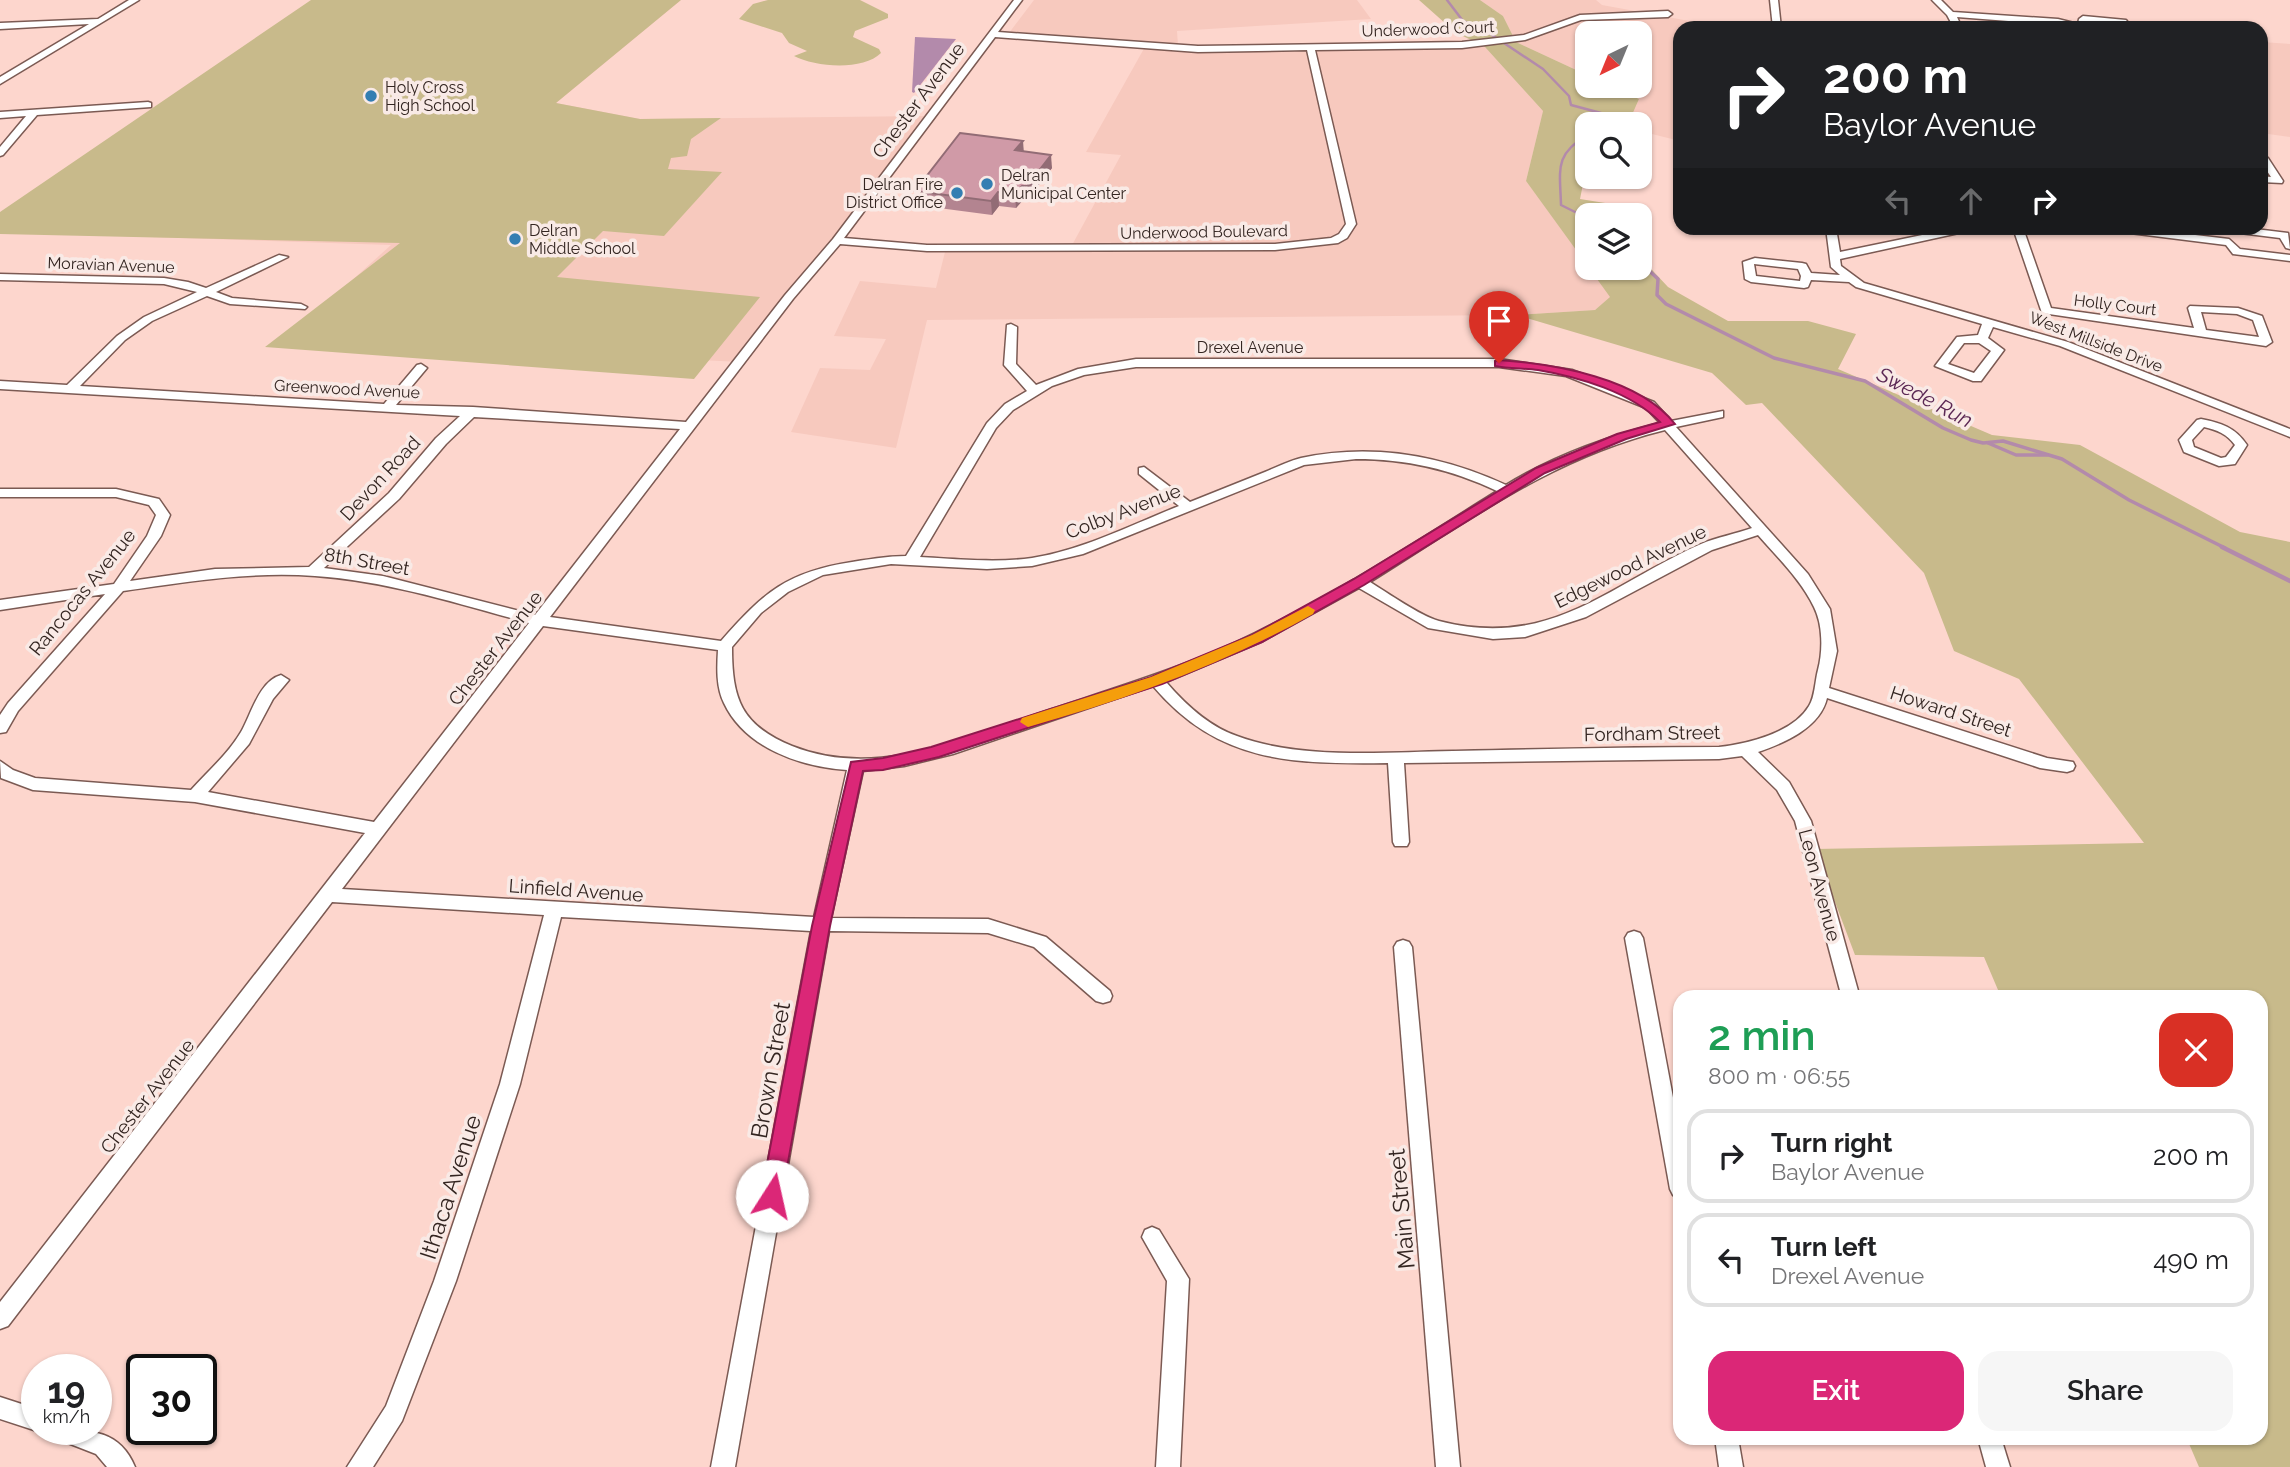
<!DOCTYPE html>
<html lang="en">
<head>
<meta charset="utf-8">
<style>
  :root { --surface:#fff; --page:#f6f6f6; --text:#202124; --muted:#757577; --line:#e0e0e0; --accent:#db2777 }
  body { margin:0; font-family:Raleway,sans-serif; background:var(--page); color:var(--text); height:100vh; display:flex; flex-direction:column; font-size:26px; white-space:nowrap }
  * { box-sizing:border-box; margin:0 }
  p { font-size:23px; color:var(--muted) }
  .icon { flex:none; width:38px; height:38px; fill:none; stroke:currentColor; stroke-width:2; stroke-linecap:round; stroke-linejoin:round }
  .map { position:relative; flex:1; overflow:hidden }
  .panel { position:absolute; left:1673px; top:990px; width:595px; height:455px; display:flex; flex-direction:column; background:var(--surface); border-radius:21px; box-shadow:0 2px 5px #0004 }
  .panel>* { flex:none }
  .top-card { position:absolute; left:1673px; top:21px; width:595px; height:214px; border-radius:21px; box-shadow:0 2px 5px #0004; background:#202124; color:#fff; overflow:hidden }
  .needle { width:46px; rotate:223deg }
  .buttons { position:absolute; left:1575px; top:21px; display:grid; gap:14px }
  .buttons a { display:grid; place-items:center; width:77px; height:77px; border-radius:14px; background:var(--surface); box-shadow:0 2px 5px #0004; font-size:35px }
  .speed { position:absolute; left:21px; top:1354px; display:flex; gap:14px; font-size:35px; font-weight:700; text-align:center }
  .speed>* { display:grid; place-content:center; width:91px; height:91px; border-radius:50%; background:var(--surface); box-shadow:0 2px 5px #0004; line-height:1 }
  .speed small { font-size:18px; font-weight:400 }
  .speed .limit { border:4px solid #111; border-radius:10px; background:#fff; color:#111 }
  .pin { position:absolute; display:grid; place-items:center; width:60px; height:60px; color:#fff; margin:-72px -30px; border-radius:50% 50% 50% 0; rotate:-45deg; box-shadow:0 0 7px #0007 }
  .pin .icon { rotate:45deg }
  .me { position:absolute; width:77px; margin:-38px; rotate:10deg; stroke-linejoin:round; filter:drop-shadow(0 0 5px #0008) }
  .turn { display:flex; align-items:center; gap:24px; height:147px; padding:0 35px; font-size:32px }
  .turn .icon { width:91px; height:91px; stroke-width:2.5 }
  .turn b { display:block; font-size:49px; line-height:60px }
  .lanes { display:flex; align-items:center; height:66px; padding:0 35px; background:#0003; justify-content:center; gap:35px; direction:ltr }
  .lanes .off { opacity:.35 }
  .round { display:grid; place-items:center; flex:none; width:74px; height:74px; border-radius:21px; background:var(--page) }
  .overview { display:flex; align-items:center; justify-content:space-between; height:119px; padding:0 35px }
  h1 { font-size:42px; font-weight:600; line-height:52px; color:#1e9e55 }
  .action { display:flex; gap:14px; margin-top:auto; padding:14px 35px }
  .action a { flex:1; height:80px; border-radius:21px; background:var(--accent); color:#fff; font-size:28px; font-weight:600; line-height:80px; text-align:center }
  .action a+a { background:var(--page); color:var(--text) }
  ul { padding:0; list-style:none }
  li { display:flex; align-items:center; gap:21px; height:94px; margin:0 14px 10px; padding:0 21px; border:4px solid var(--line); border-radius:21px }
  li div { flex:1 }
  li b { display:block; font-size:26px }
  li em { font-style:normal }
  .map>svg:first-child { display:block }
</style>
</head>
<body>
<div class="map">
<svg width="2290" height="1467" viewBox="0 0 2290 1467">
  <rect width="100%" height="100%" fill="#fdd6cd"/>
  <g fill="#f7c9be">
    <polygon points="681,0 556,103 640,119 928,116 741,362 286,340 391,245 0,232"/>
    <polygon points="1034,0 1357,0 1371,19 1177,31 1178,46 1485,47 1543,111 1526,181 1611,297 1595,310 1516,315 927,320 896,448 791,432 820,368 870,370 886,339 834,336 860,281 936,288 946,248 1071,247 1121,155 1086,152 1146,45 1009,33"/>
    <polygon points="1480,0 1596,0 1602,5 1728,28 1680,28 1680,140 1676,140 1640,131 1640,124 1628,124 1639,99 1610,86 1640,86 1640,33 1587,33 1587,75 1516,42 1503,16"/>
    <polygon points="2261,42 2290,44 2290,137 2261,133"/>
  </g>
  <g fill="#c8ba8b">
    <polygon points="311,0 681,0 556,103 640,119 721,118 691,139 687,156 671,158 668,169 722,172 664,236 603,231 557,277 760,297 694,379 265,347 400,243 0,234 0,212"/>
    <path d="M768,0H860L888,14V18L855,31L853,37L879,49L881,53C863,71 815,67 794,56L807,51L789,43L782,33L739,19L753,4Z"/>
    <polygon points="1419,0 1480,0 1503,16 1516,42 1587,75 1587,86 1610,86 1639,99 1628,124 1587,124 1587,164 1580,199 1649,210 1635,215 1587,215 1587,265 1526,181 1543,111 1485,47 1455,32"/>
    <polygon points="1640,257 1668,287 1728,321 1808,321 1856,334 1838,369 1992,435 2080,445 2240,532 2290,542 2290,1467 2199,1467 2187,1439 2261,1438 2261,998 2001,997 1984,957 1855,955 1815,849 2144,843 2019,679 1954,651 1924,573 1762,403 1746,405 1712,373 1516,315 1595,310 1610,297 1589,268 1640,268"/>
  </g>
  <polygon fill="#b38aab" points="915,37 956,39 914,93 912,92"/>
  <g fill="none" stroke-linecap="round" stroke-linejoin="round">
    <g stroke="#b38aab" stroke-width="2.5">
      <polyline points="1447,0 1463,21 1489,33 1543,69 1569,96 1571,105 1601,113 1613,121 1612,124"/>
      <path d="M1587,135C1554,155 1560,169 1561,205L1587,218"/>
    </g>
    <g stroke="#b38aab" stroke-width="3.5">
      <polyline points="1640,262 1658,279 1657,295 1666,304 1774,358 1865,381 1943,428 1971,440 1983,443 2003,441 2062,459 2129,500 2225,548"/>
      <polyline points="1988,443 2016,455 2047,455"/>
    </g>
    <polyline stroke="#b38aab" stroke-width="4.5" points="2222,547 2290,581"/>
    <defs>
      <g id="minor">
        <polygon points="129,0 139,0 0,84 0,77 89,24 0,29 0,23 98,19"/>
        <path d="M1014,0H1022L998,32L1198,46L1462,42L1524,35L1580,15L1668,11L1672,14L1668,17L1581,20L1525,40L1462,48L1315,50L1356,224L1347,238L1338,243L1275,250L927,251L840,244L793,299L550,617L721,641C764,592 787,572 852,562C870,559 888,556 906,556L987,423L1005,404L1027,391L1004,365L1007,325L1011,324L1017,327L1016,364L1036,385L1078,369L1136,359H1499L1572,370L1654,402L1671,421L1723,411V417L1676,427L1808,574L1830,609L1837,651L1829,688L2047,758L2073,762L2075,766L2073,770L2067,772L2040,768L1827,698C1820,728 1784,743 1758,752L1789,782L1811,821L1860,998H1842L1795,821L1777,790L1742,756L1719,759L1404,763L1409,842L1407,846H1395L1393,842L1388,763C1293,764 1219,764 1153,686L953,754L904,766L863,771L831,918L988,919L1046,937L1110,991L1112,996L1110,1001L1103,1003L1096,1001L1034,947L988,933L829,931L735,1467H711L811,931L561,917L520,1084L456,1281L402,1421L373,1467H347L386,1406L434,1281L500,1084L544,915L332,902L8,1326L0,1329V1302L365,833L195,802L33,790L1,778L0,761L13,770L35,778L191,790C208,771 228,754 241,732C251,715 259,681 281,675L289,680L273,699L249,744L208,792L374,822L529,623C459,604 388,581 315,576C251,571 186,582 123,591L18,711L6,732L0,733V715L8,703L105,594L0,610V600L114,584L147,536L156,515L149,505L116,497H0V489H116L159,499L170,515L161,536L130,581L215,569L309,567L389,493L436,438L460,416L0,389V381L67,385L117,336L144,317L197,292L164,284L0,280V274L164,278L188,282L206,288L279,255L288,257L216,292L232,298L301,304L307,307L305,309L230,304L207,296L152,321L125,340L80,386L384,404L417,365L421,364L427,368L396,405L473,407L686,422L785,295L833,239ZM995,37L1198,52L1307,50L1346,224L1339,234L1331,238L1275,244L927,245L844,238ZM1136,367H1499L1566,376L1646,408L1660,423C1606,437 1553,456 1506,485C1441,455 1371,443 1301,458C1289,461 1277,467 1265,472C1240,482 1215,492 1190,502L1144,467L1139,468V474L1179,506C1131,525 1083,550 1032,558C995,563 957,559 920,557L996,428L1013,410L1052,386L1084,375ZM474,417L680,429L535,615L383,576L324,568L399,499L446,444ZM1665,430L1752,528C1736,534 1717,537 1701,544C1608,585 1551,650 1439,621C1420,616 1388,593 1370,582C1468,521 1551,458 1665,430ZM1356,459C1406,459 1451,469 1497,491C1418,541 1339,592 1255,633C1191,665 1121,686 1052,709C970,736 879,781 792,746C741,725 732,699 732,647L761,613L788,592L823,575L891,564L987,569L1032,566L1083,554L1304,465ZM1758,535C1778,558 1801,580 1814,607C1823,625 1823,651 1818,670C1815,681 1815,697 1809,706C1793,733 1747,744 1719,747C1630,747 1542,749 1453,751C1386,752 1301,760 1237,736C1208,726 1185,704 1166,682L1263,641L1359,588L1428,628L1493,639L1525,637L1586,617L1712,550ZM543,626L718,650C717,667 716,687 724,703C745,748 801,767 847,770L814,917L342,889Z"/>
        <polygon points="1770,0 1778,0 1781,28 1773,28"/>
        <polygon points="1932,0 1941,0 1953,12 2058,19 2078,24 2079,19 2083,16 2126,20 2132,28 2087,22 2088,28 2058,25 1957,17 1962,28 1954,28 1947,15"/>
        <polygon points="148,102 151,103 151,107 37,115 3,155 0,156 0,147 26,116 0,118 0,112"/>
        <polygon points="2261,156 2268,158 2283,181 2282,183 2261,182 2261,176 2271,177 2261,162"/>
        <path d="M1826,228H1836L1840,252L1956,228H1973L1968,231L1840,259L1841,266L1864,283L2068,342L2290,429V437L2060,346L1993,327L1988,338L2004,350L1981,381H1973L1935,366L1957,337L1978,335L1982,324L1856,287L1849,282L1811,280L1808,287L1804,288L1751,282L1745,279L1743,262L1755,258L1802,263L1806,264L1811,273L1840,275L1831,267ZM1754,264L1798,269L1801,276L1800,281L1756,276ZM1964,343H1979L1991,351L1974,373L1948,364Z"/>
        <path d="M2013,228H2023L2051,308L2194,328L2188,308L2190,306L2238,308L2262,316L2272,342L2266,346L2042,313ZM2201,312L2237,314L2253,320L2259,337L2206,330Z"/>
        <polygon points="2109,228 2136,228 2229,239 2240,249 2290,255 2290,261 2233,254 2226,245 2114,231"/>
        <polygon points="2219,228 2247,228 2288,233 2290,249 2286,248 2280,238 2224,231"/>
        <path d="M2201,419C2221,423 2235,427 2247,445L2235,464L2219,466L2184,452L2179,440L2197,420ZM2204,427C2217,430 2227,434 2235,445L2226,457L2221,458L2194,447L2192,440Z"/>
        <polygon points="1634,931 1640,933 1643,938 1680,1135 1680,1198 1673,1195 1670,1189 1625,938 1628,933"/>
        <polygon points="1403,940 1409,942 1412,947 1460,1467 1436,1467 1394,947 1397,942"/>
        <polygon points="1152,1227 1159,1230 1189,1279 1180,1467 1156,1467 1167,1281 1142,1237 1145,1230"/>
        <polygon points="0,1397 37,1409 37,1430 41,1430 37,1431 0,1419"/>
        <path d="M52,1430C87,1430 119,1428 135,1467H107L96,1454L55,1438Z"/>
        <polygon points="1715,1438 1738,1438 1743,1467 1719,1467"/>
        <polygon points="1978,1438 2001,1438 2010,1467 1986,1467"/>
      </g>
    </defs>
    <use href="#minor" stroke="#7b5a53" stroke-width="3"/>
    <use href="#minor" fill="#fff" fill-rule="evenodd"/>
  </g>
  <polygon fill="#b38490" points="1023,151 1052,168 1027,200 1023,200 1016,208 999,206 992,215 916,205 915,191"/>
  <g fill="#926c75">
    <polygon points="1023,141 1024,154 1015,150"/>
    <polygon points="1051,155 1052,168 1027,200 1027,186"/>
    <polygon points="1022,186 1023,200 1016,208 1015,194"/>
    <polygon points="998,192 999,206 992,215 991,201"/>
  </g>
  <polygon fill="#d09aa7" stroke="#926c75" stroke-width="2" points="960,133 1023,141 1015,150 1051,155 1027,186 1022,186 1015,194 998,192 991,201 915,191"/>
  <path fill="#db2777" stroke="#8e194d" stroke-width="2" d="M1499,360C1555,364 1639,378 1675,424L1626,439L1545,473L1364,585L1262,642L1162,684L939,757L883,770L863,771L830,926L782,1196L779,1203L772,1206L764,1203L761,1196L812,926L851,762L883,758L931,747L1151,677L1252,635L1354,579L1536,468L1617,434L1660,422C1631,392 1579,377 1538,370C1524,368 1509,369 1495,366V361Z"/>
  <path fill="#f59e0b" d="M1308,606L1315,610L1313,614C1224,664 1127,699 1028,727L1020,722L1022,718L1151,677L1252,635Z"/>
  <g fill="#337eb2" stroke="#f9eae6" stroke-width="2.5">
    <circle cx="371" cy="96" r="7"/>
    <circle cx="987" cy="184" r="7"/>
    <circle cx="957" cy="193" r="7"/>
    <circle cx="515" cy="239" r="7"/>
  </g>
  <g text-anchor="middle" dominant-baseline="central" stroke-width="7" stroke-linejoin="round" paint-order="stroke">
    <g font-size="16" fill="#332521" stroke="#f9eae6">
      <text transform="translate(1428 29) rotate(-2)">Underwood Court</text>
      <text transform="translate(1204 232) rotate(-1)">Underwood Boulevard</text>
      <text transform="translate(111 265) rotate(2)">Moravian Avenue</text>
      <text transform="translate(2115 305) rotate(7)">Holly Court</text>
      <text transform="translate(2096 342) rotate(21)">West Millside Drive</text>
      <text x="1250" y="347">Drexel Avenue</text>
      <text transform="translate(347 389) rotate(3)">Greenwood Avenue</text>
    </g>
    <g font-size="16" fill="#332521" stroke="#f9eae6" text-anchor="start">
      <text x="385" y="87">Holy Cross<tspan x="385" dy="18">High School</tspan></text>
      <text x="1001" y="175">Delran<tspan x="1001" dy="18">Municipal Center</tspan></text>
      <text x="943" y="184" text-anchor="end">Delran Fire<tspan x="943" dy="18">District Office</tspan></text>
      <text x="529" y="230">Delran<tspan x="529" dy="18">Middle School</tspan></text>
    </g>
    <g font-size="19" fill="#332521" stroke="#f9eae6">
      <text transform="translate(918 100) rotate(-53)">Chester Avenue</text>
      <text transform="translate(380 478) rotate(-47)">Devon Road</text>
      <text transform="translate(1123 511) rotate(-21)">Colby Avenue</text>
      <text transform="translate(367 561) rotate(10)">8th Street</text>
      <text transform="translate(1630 566) rotate(-26)">Edgewood Avenue</text>
      <text transform="translate(82 592) rotate(-51)">Rancocas Avenue</text>
      <text transform="translate(495 648) rotate(-52)">Chester Avenue</text>
      <text transform="translate(1951 711) rotate(18)">Howard Street</text>
      <text transform="translate(1652 733) rotate(-1)">Fordham Street</text>
      <text transform="translate(1820 885) rotate(75)">Leon Avenue</text>
      <text transform="translate(576 890) rotate(4)">Linfield Avenue</text>
      <text transform="translate(147 1096) rotate(-52)">Chester Avenue</text>
    </g>
    <g font-size="21" font-style="italic" fill="#5b2854" stroke="#f9eae6">
      <text transform="translate(1925 397) rotate(28)">Swede Run</text>
    </g>
    <g font-size="23" fill="#332521" stroke="#f9eae6">
      <text transform="translate(770 1070) rotate(-80)">Brown Street</text>
      <text transform="translate(450 1187) rotate(-72)">Ithaca Avenue</text>
      <text transform="translate(1401 1209) rotate(-95)">Main Street</text>
    </g>
  </g>
</svg>
<div class="buttons">
<a><svg class="needle" viewBox="-14 -14 28 28"><path d="M0-13l5 13h-10z" fill="#e53935"/><path d="M0 13l5-13h-10z" fill="#757577"/></svg></a>
<a><svg class="icon" aria-label="search" viewBox="0 0 24 24"><circle cx="10" cy="10" r="6"/><path d="M15 15l6 6"/></svg></a>
<a><svg class="icon" aria-label="layers" viewBox="0 0 24 24"><path d="M12 4l9 5-9 5-9-5zM3 14l9 5 9-5"/></svg></a>
</div>
<div class="speed"><div>19<small>km/h</small></div><div class="limit">30</div></div>
<div class="pin" style="left:1499px;top:363px;background:#d93025"><svg class="icon" aria-label="arrive" viewBox="0 0 24 24"><path d="M6 21V4h12l-3 4 3 4H6"/></svg></div>
<svg class="me" style="left:772px;top:1196px" viewBox="-20 -20 40 40"><circle r="19" fill="#fff"/><path d="M0-13L10 11 0 6-10 11z" fill="#db2777"/></svg>
<div class="top-card">
<div class="turn"><svg class="icon" aria-label="right" viewBox="0 0 24 24"><path d="M7 20v-9h11M14 6l5 5-5 5"/></svg><div><b>200 m</b>Baylor Avenue</div></div>
<div class="lanes"><svg class="icon off" aria-label="left" viewBox="0 0 24 24"><path d="M17 20v-9H6M10 6l-5 5 5 5"/></svg><svg class="icon off" aria-label="ahead" viewBox="0 0 24 24"><path d="M12 20V5M6 11l6-6 6 6"/></svg><svg class="icon" aria-label="right" viewBox="0 0 24 24"><path d="M7 20v-9h11M14 6l5 5-5 5"/></svg></div>
</div>
<section class="panel">
<div class="overview"><div><h1>2 min</h1><p>800 m · 06:55</p></div><a class="round" style="background:#d93025;color:#fff"><svg class="icon" aria-label="close" viewBox="0 0 24 24"><path d="M6 6l12 12M18 6L6 18"/></svg></a></div>
<ul>
<li><svg class="icon" aria-label="right" viewBox="0 0 24 24"><path d="M7 20v-9h11M14 6l5 5-5 5"/></svg><div><b>Turn right</b><p>Baylor Avenue</p></div><em>200 m</em></li>
<li><svg class="icon" aria-label="left" viewBox="0 0 24 24"><path d="M17 20v-9H6M10 6l-5 5 5 5"/></svg><div><b>Turn left</b><p>Drexel Avenue</p></div><em>490 m</em></li>
</ul>
<div class="action"><a>Exit</a><a>Share</a></div>
</section>
</div>
</body>
</html>
